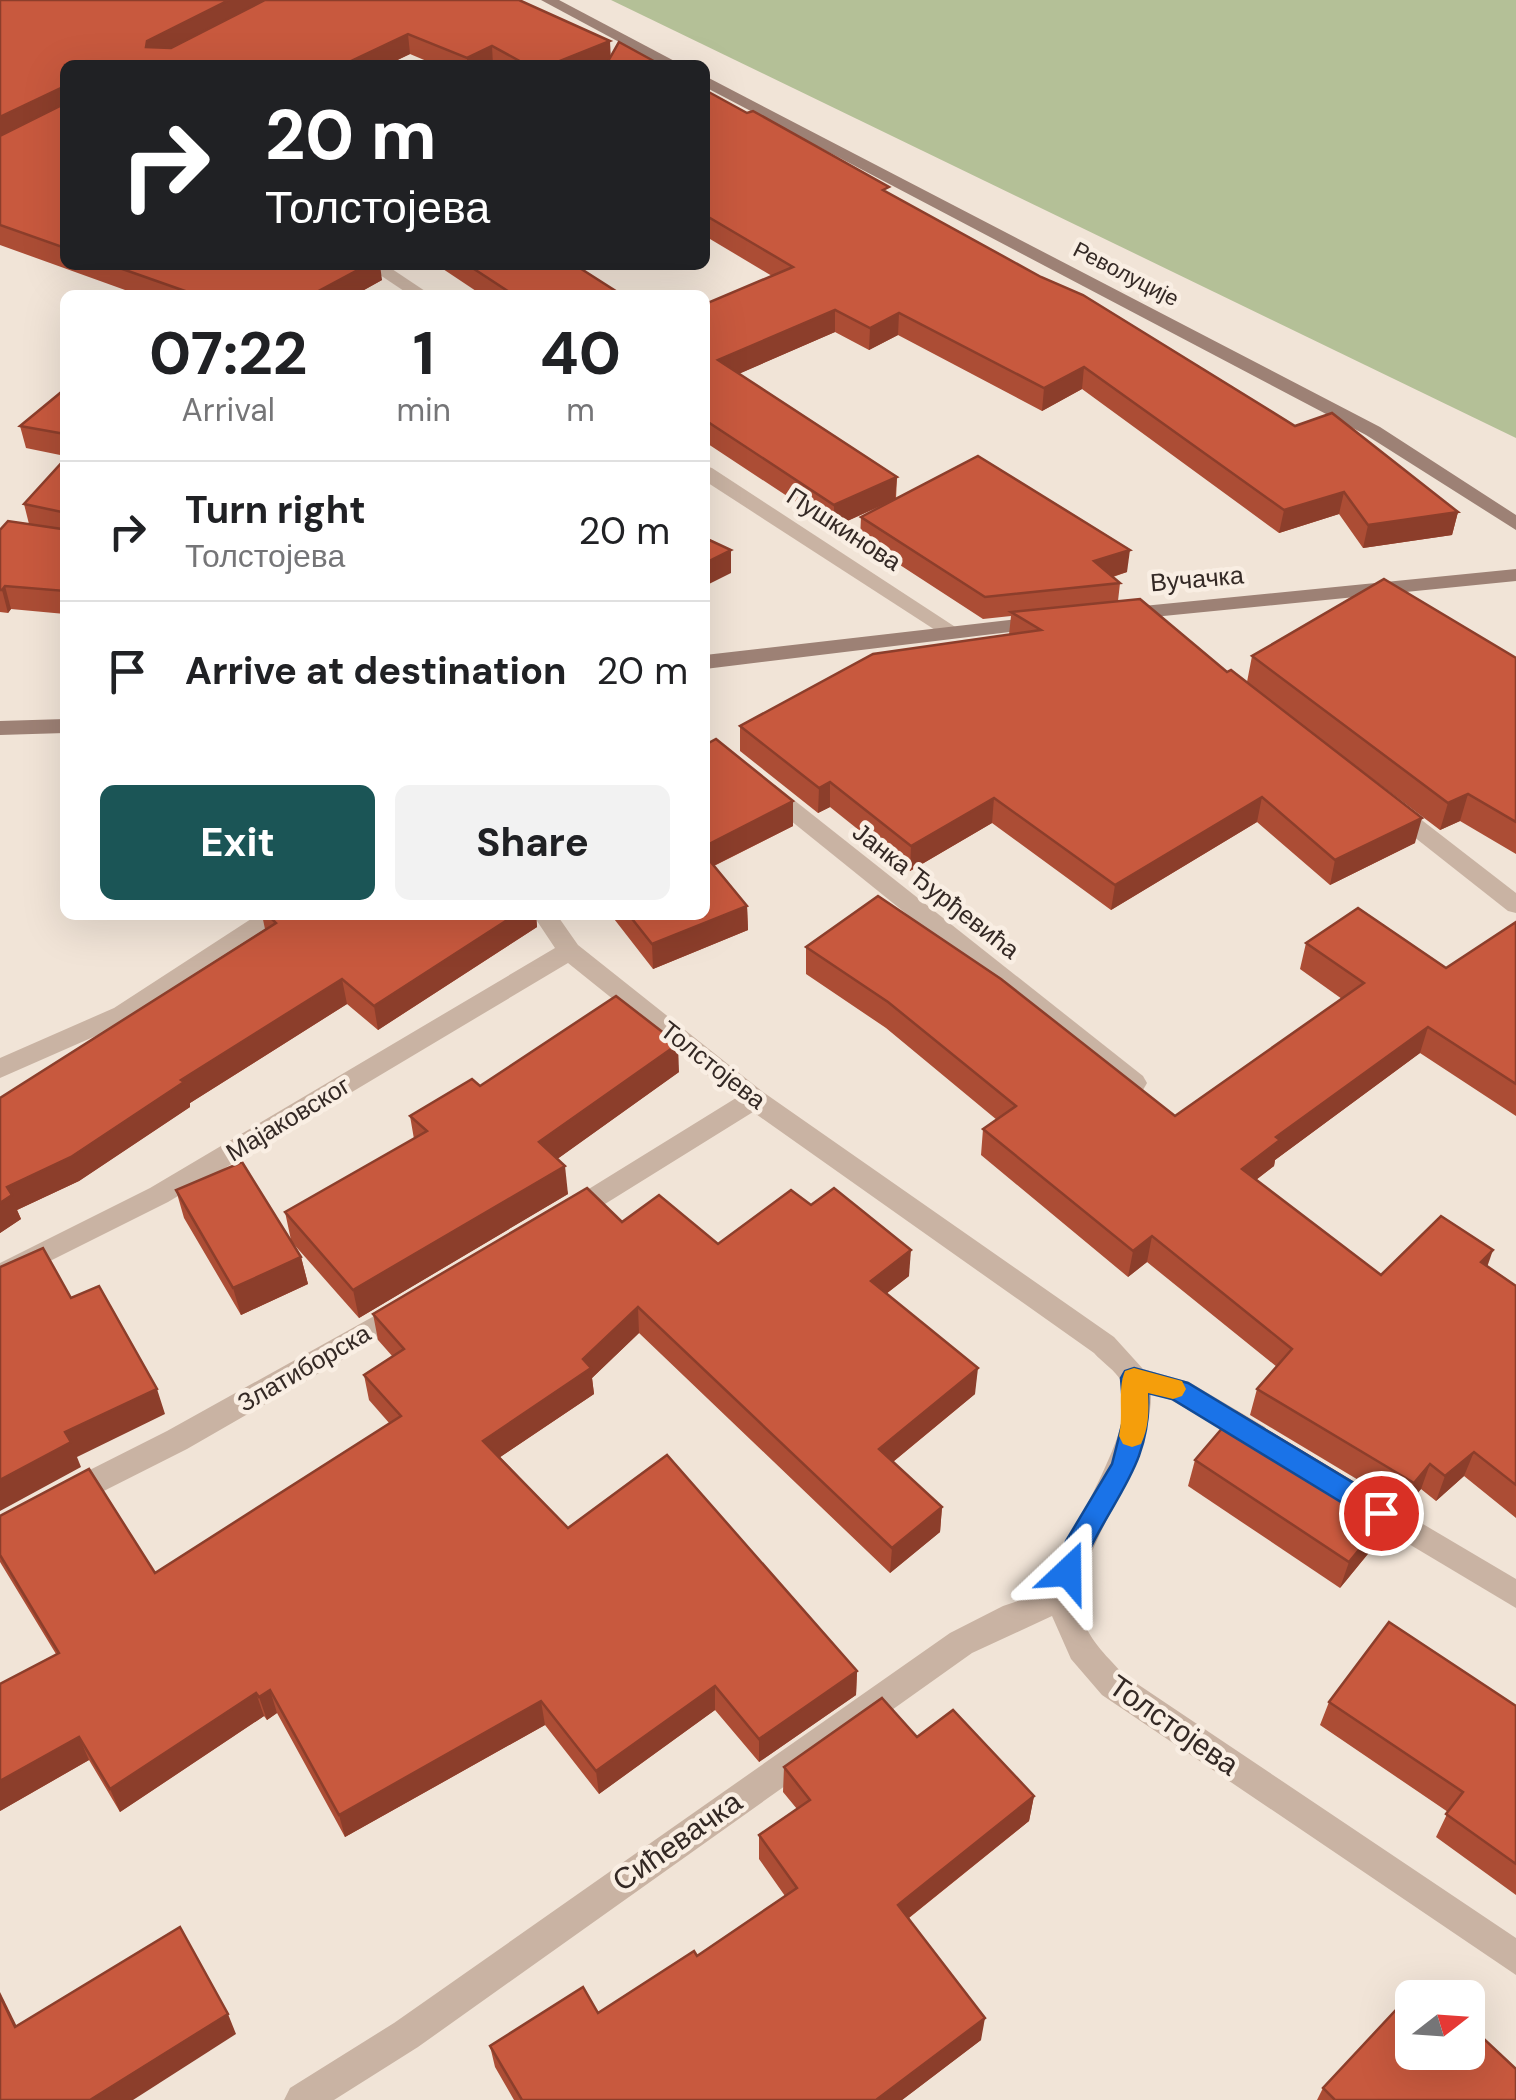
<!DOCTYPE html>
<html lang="en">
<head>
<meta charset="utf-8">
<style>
  :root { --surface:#fff; --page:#f2f2f2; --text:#202124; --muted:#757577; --line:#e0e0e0; --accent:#1b5556 }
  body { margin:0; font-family:"DM Sans",sans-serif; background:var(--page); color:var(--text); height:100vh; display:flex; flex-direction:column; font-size:38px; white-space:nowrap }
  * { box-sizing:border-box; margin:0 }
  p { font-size:32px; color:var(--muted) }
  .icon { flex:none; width:55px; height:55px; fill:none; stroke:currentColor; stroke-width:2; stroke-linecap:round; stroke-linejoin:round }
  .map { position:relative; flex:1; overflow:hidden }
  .panel { position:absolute; left:60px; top:290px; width:650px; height:630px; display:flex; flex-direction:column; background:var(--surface); border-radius:15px; box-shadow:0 10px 40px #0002 }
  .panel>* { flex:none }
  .banner { position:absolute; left:60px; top:60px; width:650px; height:210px; border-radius:15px; box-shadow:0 10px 40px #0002; background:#202124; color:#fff; overflow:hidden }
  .needle { width:65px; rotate:73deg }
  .fabs { position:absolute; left:1395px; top:1980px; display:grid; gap:20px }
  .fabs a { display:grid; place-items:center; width:90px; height:90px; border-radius:15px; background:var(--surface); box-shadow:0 10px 40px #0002; font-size:50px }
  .pin { position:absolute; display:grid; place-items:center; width:85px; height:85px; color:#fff; margin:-42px; border:5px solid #fff; border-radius:50%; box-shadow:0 2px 10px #0007 }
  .me { position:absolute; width:110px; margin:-55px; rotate:23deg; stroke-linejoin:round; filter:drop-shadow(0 0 8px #0008) }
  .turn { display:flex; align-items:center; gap:35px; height:210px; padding:0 40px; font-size:45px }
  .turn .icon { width:130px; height:130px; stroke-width:2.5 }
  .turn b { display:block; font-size:70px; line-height:85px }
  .eta { display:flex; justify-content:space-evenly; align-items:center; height:170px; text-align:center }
  .eta b { font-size:60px; font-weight:700; line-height:70px }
  .primary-button { display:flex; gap:20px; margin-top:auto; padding:20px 40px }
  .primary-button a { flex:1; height:115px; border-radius:15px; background:var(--accent); color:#fff; font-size:40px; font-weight:700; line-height:115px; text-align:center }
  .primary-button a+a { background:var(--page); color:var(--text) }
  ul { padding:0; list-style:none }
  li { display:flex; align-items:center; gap:30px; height:140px; padding:0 40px; border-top:2px solid var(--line) }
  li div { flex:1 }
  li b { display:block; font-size:38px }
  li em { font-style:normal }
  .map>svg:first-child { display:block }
</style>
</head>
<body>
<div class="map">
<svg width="1516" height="2100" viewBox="0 0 1516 2100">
  <rect width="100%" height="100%" fill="#f1e4d7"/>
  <polygon fill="#b4c097" points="611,0 1516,0 1516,438"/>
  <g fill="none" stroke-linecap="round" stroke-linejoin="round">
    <g fill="#c9b3a3" fill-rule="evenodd">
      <polygon points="365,265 386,265 431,295 410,295"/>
      <polygon points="705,466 712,468 963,632 953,638 946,637 705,481"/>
      <polygon points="767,783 775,785 1143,1076 1147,1083 1143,1090 1125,1090 759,795 756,790"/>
      <polygon points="1393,801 1401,804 1516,893 1516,913 1508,911 1385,814 1382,809"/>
      <polygon points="257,915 286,915 132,1020 0,1078 0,1058 114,1008"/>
      <path d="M533,915H557L578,945L763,1092L1114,1337L1143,1369L1189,1382L1265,1427L1269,1436L1265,1445L1255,1448L1171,1400L1151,1394C1152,1473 1064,1557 1083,1619C1090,1642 1109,1658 1124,1675L1516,1938V1975L1102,1695L1071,1659L1052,1616L972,1653L418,2047L334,2100H284L290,2088L394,2023L950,1633L1003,1606L1050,1590C1060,1537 1143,1429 1121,1381C1116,1371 1102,1362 1094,1353L753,1112L576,1222L567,1225L558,1222L554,1215L558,1208L736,1098L568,963L168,1202L0,1286V1263L150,1188L555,948Z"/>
      <polygon points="403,1300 413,1303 417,1311 413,1319 187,1449 76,1505 66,1509 56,1505 51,1496 56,1487 167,1431"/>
      <polygon points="1362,1488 1516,1579 1516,1608 1352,1510 1347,1501 1352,1492"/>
    </g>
    <g fill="#9d8175" fill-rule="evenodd">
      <polygon points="541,0 559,0 682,65 662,65"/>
      <polygon points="705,76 1380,427 1516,515 1516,530 1366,435 705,87"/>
      <polygon points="1516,569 1516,581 1123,620 1113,614 1123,608"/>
      <polygon points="1043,616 1050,617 1053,622 1050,627 705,669 705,655"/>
      <polygon points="65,719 65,733 0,735 0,721"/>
    </g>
  </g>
  <g fill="#ac4d35">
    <polygon points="0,0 610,41 610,57 607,63 602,65 436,65 410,54 387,65 65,65 65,265 367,265 382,280 355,295 139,295 0,245"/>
    <polygon points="705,90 1295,426 1458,512 1452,535 1363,548 1339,514 1279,533 1082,389 1042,411 898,335 869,350 835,332 738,374 897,477 896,499 1127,572 1113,577 1120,583 1118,601 1227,672 1247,682 1252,656 1516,658 1516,854 1460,821 1440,830 1300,724 1415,843 1330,885 1257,822 1111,910 992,823 910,871 830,807 818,813 740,751 740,726 1009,635 1011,616 983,619 860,539 861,517 892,501 834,527 705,442 705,304 772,276 705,236"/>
    <polygon points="437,265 575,265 622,295 482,295"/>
    <polygon points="65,389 65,456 26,448 20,426"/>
    <polygon points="65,459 65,614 11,609 8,613 0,612 0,530 29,524 24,504"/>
    <polygon points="705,745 793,801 793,826 714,866 747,906 748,930 653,969 611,915 705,915"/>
    <polygon points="262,915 536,915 537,927 378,1030 347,1004 190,1103 190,1107 79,1181 17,1210 21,1219 0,1233 0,1098 265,929"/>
    <polygon points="1516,922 1516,1116 1420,1053 1275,1160 1274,1166 1256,1180 1381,1275 1487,1266 1516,1286 1516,1518 1464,1476 1436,1501 1421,1489 1405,1508 1250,1415 1257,1389 1277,1367 1147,1262 1128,1277 981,1155 983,1129 997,1120 886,1028 806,974 806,947 1175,1116 1342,999 1300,969 1306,943 1446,968"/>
    <polygon points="679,1072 557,1159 568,1194 359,1318 291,1241 301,1257 308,1284 241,1315 184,1218 176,1190 291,1240 285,1212 414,1139 410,1116 480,1086"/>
    <polygon points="622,1222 718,1244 909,1276 886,1294 975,1394 893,1462 942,1507 940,1532 890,1573 639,1333 592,1378 594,1394 500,1457 568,1528 857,1671 856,1695 759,1762 715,1710 599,1794 545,1725 345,1837 277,1713 267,1720 264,1716 120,1812 89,1760 0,1811 56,1654 0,1562 0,1516 155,1573 390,1424 369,1400 364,1375 393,1357 378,1340 373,1314"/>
    <polygon points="1195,1460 1394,1507 1385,1533 1340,1588 1188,1486"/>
    <polygon points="1329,1702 1516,1706 1516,1895 1436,1837 1448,1812 1320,1725"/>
    <polygon points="917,1737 1034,1796 1029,1821 909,1918 981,2040 902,2100 514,2100 495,2067 490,2046 598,2013 697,1956 785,1896 759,1859 759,1835 797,1809 783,1792 784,1767"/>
    <polygon points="1323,2088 1516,2100 1317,2100"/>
  </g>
  <g fill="#8c3e2b">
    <polygon points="229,0 271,0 151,62 146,47 147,41"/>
    <polygon points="408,34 410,54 387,65 343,65"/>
    <polygon points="610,41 611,61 602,65 550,65"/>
    <polygon points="492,46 493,65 467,65 467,58"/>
    <polygon points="63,87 65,109 0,140 0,117"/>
    <polygon points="367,265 380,265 382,280 355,295 311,295"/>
    <polygon points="835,310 835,332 718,383 718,360"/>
    <polygon points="899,313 898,335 869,350 870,328"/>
    <polygon points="1084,367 1082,389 1042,411 1044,388"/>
    <polygon points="897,477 895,499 834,527 834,505"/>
    <polygon points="1344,492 1339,514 1279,533 1284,510"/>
    <polygon points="1458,512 1452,535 1363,548 1368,525"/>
    <polygon points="731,550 731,573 705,586 705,563"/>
    <polygon points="1130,550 1127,572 1091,583 1094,561"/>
    <polygon points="5,586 11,609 8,613 2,590"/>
    <polygon points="830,782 830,807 818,813 819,788"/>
    <polygon points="1468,794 1460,821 1440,830 1448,803"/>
    <polygon points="1262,797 1257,822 1111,910 1115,885"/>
    <polygon points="994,798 992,823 910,871 911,846"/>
    <polygon points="793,801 793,826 705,870 705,846"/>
    <polygon points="1422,818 1415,843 1330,885 1335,860"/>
    <polygon points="747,906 748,930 653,969 652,944"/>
    <polygon points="515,915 536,915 537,927 378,1030 374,1006"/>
    <polygon points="342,979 347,1004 190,1103 190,1107 79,1181 17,1210 21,1219 0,1233 0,1203 7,1187"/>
    <polygon points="1428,1027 1420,1053 1275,1160 1274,1166 1236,1195 1242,1169 1276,1137"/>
    <polygon points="678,1044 679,1072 542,1170 539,1142"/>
    <polygon points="565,1166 568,1194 359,1318 353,1290"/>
    <polygon points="1152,1236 1147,1262 1128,1277 1133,1251"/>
    <polygon points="911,1250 909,1276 869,1307 871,1281"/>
    <polygon points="1493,1250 1484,1276 1481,1262"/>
    <polygon points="301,1257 308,1284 241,1315 233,1288"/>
    <polygon points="638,1307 639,1333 592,1378 594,1394 487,1466 483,1441 583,1359"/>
    <polygon points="978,1368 975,1394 878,1474 879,1449"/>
    <polygon points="157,1389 165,1414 77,1457 81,1467 0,1511 0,1480 65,1432"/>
    <polygon points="1474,1452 1464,1476 1436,1501 1445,1476"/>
    <polygon points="1430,1464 1421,1489 1405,1508 1414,1483"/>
    <polygon points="942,1507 940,1532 890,1573 892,1548"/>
    <polygon points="1394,1507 1385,1533 1340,1588 1349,1562"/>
    <polygon points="857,1671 856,1695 759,1762 759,1739"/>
    <polygon points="715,1686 715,1710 599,1794 596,1771"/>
    <polygon points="270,1690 277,1713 267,1720 259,1697"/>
    <polygon points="256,1693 264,1716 120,1812 110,1789"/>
    <polygon points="541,1701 545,1725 345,1837 339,1815"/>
    <polygon points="79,1737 89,1760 0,1811 0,1781"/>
    <polygon points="1034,1796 1029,1821 896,1928 898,1905"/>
    <polygon points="0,1992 27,2047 15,2027 0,1996"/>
    <polygon points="228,2014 236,2034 133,2100 90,2100"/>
    <polygon points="985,2018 981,2040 902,2100 876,2100"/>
  </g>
  <g fill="#c8593e" stroke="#8c3e2b" stroke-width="2.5">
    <polygon points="0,0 229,0 147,41 146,47 171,48 265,0 519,0 610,41 550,65 527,65 492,46 467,58 408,34 343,65 65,65 65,248 0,225 0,136 62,105 63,87 0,117"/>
    <polygon points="619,42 661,65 606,65"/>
    <polygon points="705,90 747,113 753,111 889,187 883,190 1041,277 1083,295 1295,426 1332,413 1458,512 1368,525 1344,492 1284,510 1084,367 1044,388 899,313 870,328 835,310 718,360 897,477 834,505 705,420 705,304 793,267 705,215"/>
    <polygon points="111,265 367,265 311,295 180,295 185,291"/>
    <polygon points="468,265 575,265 622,295 514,295"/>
    <polygon points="65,389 65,434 20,426"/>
    <polygon points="978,456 1130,550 1094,561 1120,583 985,597 861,517"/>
    <polygon points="65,459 65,591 5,586 2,590 0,590 0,530 8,521 62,529 62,512 24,504"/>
    <polygon points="705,538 731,550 705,563"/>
    <polygon points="1384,579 1516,658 1516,822 1468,794 1448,803 1252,656"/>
    <polygon points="1140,599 1227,672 1231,670 1422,818 1335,860 1262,797 1115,885 994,798 911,846 830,782 819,788 740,726 873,654 1041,630 1011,612"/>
    <polygon points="716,739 793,801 705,846 705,745"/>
    <polygon points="705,855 747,906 652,944 629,915 705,915"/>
    <polygon points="878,896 1001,979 1175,1116 1364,983 1306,943 1358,908 1446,968 1516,922 1516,1084 1428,1027 1276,1137 1280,1140 1242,1169 1381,1275 1441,1216 1493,1250 1481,1262 1516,1286 1516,1485 1474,1452 1445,1476 1430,1464 1414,1483 1257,1389 1292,1349 1152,1236 1133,1251 983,1129 1016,1106 888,1002 806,947"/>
    <polygon points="268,915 515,915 374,1006 342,979 181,1080 184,1082 71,1157 7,1187 12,1195 0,1203 0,1098 276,923"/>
    <polygon points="616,996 678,1044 539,1142 565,1166 353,1290 285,1212 427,1131 410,1116 472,1079 480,1086"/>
    <polygon points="242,1162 301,1257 233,1288 176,1190"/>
    <polygon points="587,1188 622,1222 659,1195 718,1244 791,1190 811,1205 834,1188 911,1250 871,1281 978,1368 879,1449 942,1507 892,1548 638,1307 583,1359 591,1368 483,1441 568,1528 667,1455 857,1671 759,1739 715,1686 596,1771 541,1701 339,1815 270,1690 259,1697 256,1693 110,1789 79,1737 0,1781 0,1684 59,1653 0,1555 0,1516 89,1469 155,1573 401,1416 364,1375 404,1349 373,1314"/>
    <polygon points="43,1248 71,1298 99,1286 157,1389 65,1432 71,1442 0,1480 0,1267"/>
    <polygon points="1236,1412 1394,1507 1349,1562 1195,1460"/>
    <polygon points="1389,1622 1516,1706 1516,1864 1446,1814 1463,1792 1329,1702"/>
    <polygon points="882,1698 917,1737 953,1710 1034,1796 898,1905 985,2018 876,2100 522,2100 490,2046 583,1987 598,2013 694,1951 697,1956 797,1888 759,1835 810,1800 784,1767"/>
    <polygon points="180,1927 228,2014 90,2100 0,2100 0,1996 15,2027"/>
    <polygon points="1422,1982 1439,1998 1412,1998 1412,2052 1468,2052 1468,2024 1516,2069 1516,2100 1335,2100 1323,2088"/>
  </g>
  <path fill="#1a73e8" stroke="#114b97" stroke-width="2.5" d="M1134,1368L1188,1383L1390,1505L1394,1513L1390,1521L1381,1525L1372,1521L1172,1399L1148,1393C1152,1461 1116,1494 1089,1551C1084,1560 1083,1571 1078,1580L1068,1584L1059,1580L1055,1572L1066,1541L1112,1464L1124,1417L1121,1378L1125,1371Z"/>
  <path fill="#f59e0b" d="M1134,1368L1182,1381L1186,1389L1182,1396L1173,1399L1148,1393C1149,1411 1149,1427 1141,1444L1132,1447L1123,1444L1119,1436C1124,1415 1117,1390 1125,1371Z"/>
  <g text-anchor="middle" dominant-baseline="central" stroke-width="9" stroke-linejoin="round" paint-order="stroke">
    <g font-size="22" fill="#342925" stroke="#f9eee3">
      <text transform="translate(1126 274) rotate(27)">Револуције</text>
    </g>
    <g font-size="25" fill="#342925" stroke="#f9eee3">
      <text transform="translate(844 529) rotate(33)">Пушкинова</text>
      <text transform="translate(1197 579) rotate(-5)">Вучачка</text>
      <text transform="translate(936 891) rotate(38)">Јанка Ђурђевића</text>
      <text transform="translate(713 1065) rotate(38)">Толстојева</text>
      <text transform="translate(288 1119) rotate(-31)">Мајаковског</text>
      <text transform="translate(304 1368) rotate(-30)">Златиборска</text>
    </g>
    <g font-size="30" fill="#342925" stroke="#f9eee3">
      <text transform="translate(1174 1725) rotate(35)">Толстојева</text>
      <text transform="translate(677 1841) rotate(-35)">Сићевачка</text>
    </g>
  </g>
</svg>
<div class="fabs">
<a><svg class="needle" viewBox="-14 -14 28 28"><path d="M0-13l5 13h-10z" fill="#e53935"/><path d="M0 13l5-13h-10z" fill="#757577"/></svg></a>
</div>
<div class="pin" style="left:1381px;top:1513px;background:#d93025"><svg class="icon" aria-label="arrive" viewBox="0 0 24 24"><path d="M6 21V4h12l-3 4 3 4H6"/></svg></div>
<svg class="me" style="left:1068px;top:1572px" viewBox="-20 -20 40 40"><path d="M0-17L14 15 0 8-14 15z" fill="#1a73e8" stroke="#fff" stroke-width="4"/></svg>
<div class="banner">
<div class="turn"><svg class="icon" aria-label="right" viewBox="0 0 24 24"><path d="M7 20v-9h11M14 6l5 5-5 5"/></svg><div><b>20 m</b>Толстојева</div></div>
</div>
<section class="panel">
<div class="eta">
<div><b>07:22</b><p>Arrival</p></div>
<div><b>1</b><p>min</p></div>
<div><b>40</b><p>m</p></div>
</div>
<ul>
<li><svg class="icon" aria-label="right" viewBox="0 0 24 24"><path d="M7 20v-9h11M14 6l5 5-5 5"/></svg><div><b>Turn right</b><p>Толстојева</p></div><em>20 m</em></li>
<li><svg class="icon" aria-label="arrive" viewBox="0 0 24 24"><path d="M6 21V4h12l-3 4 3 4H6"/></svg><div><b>Arrive at destination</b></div><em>20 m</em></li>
</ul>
<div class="primary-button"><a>Exit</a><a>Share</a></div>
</section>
</div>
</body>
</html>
